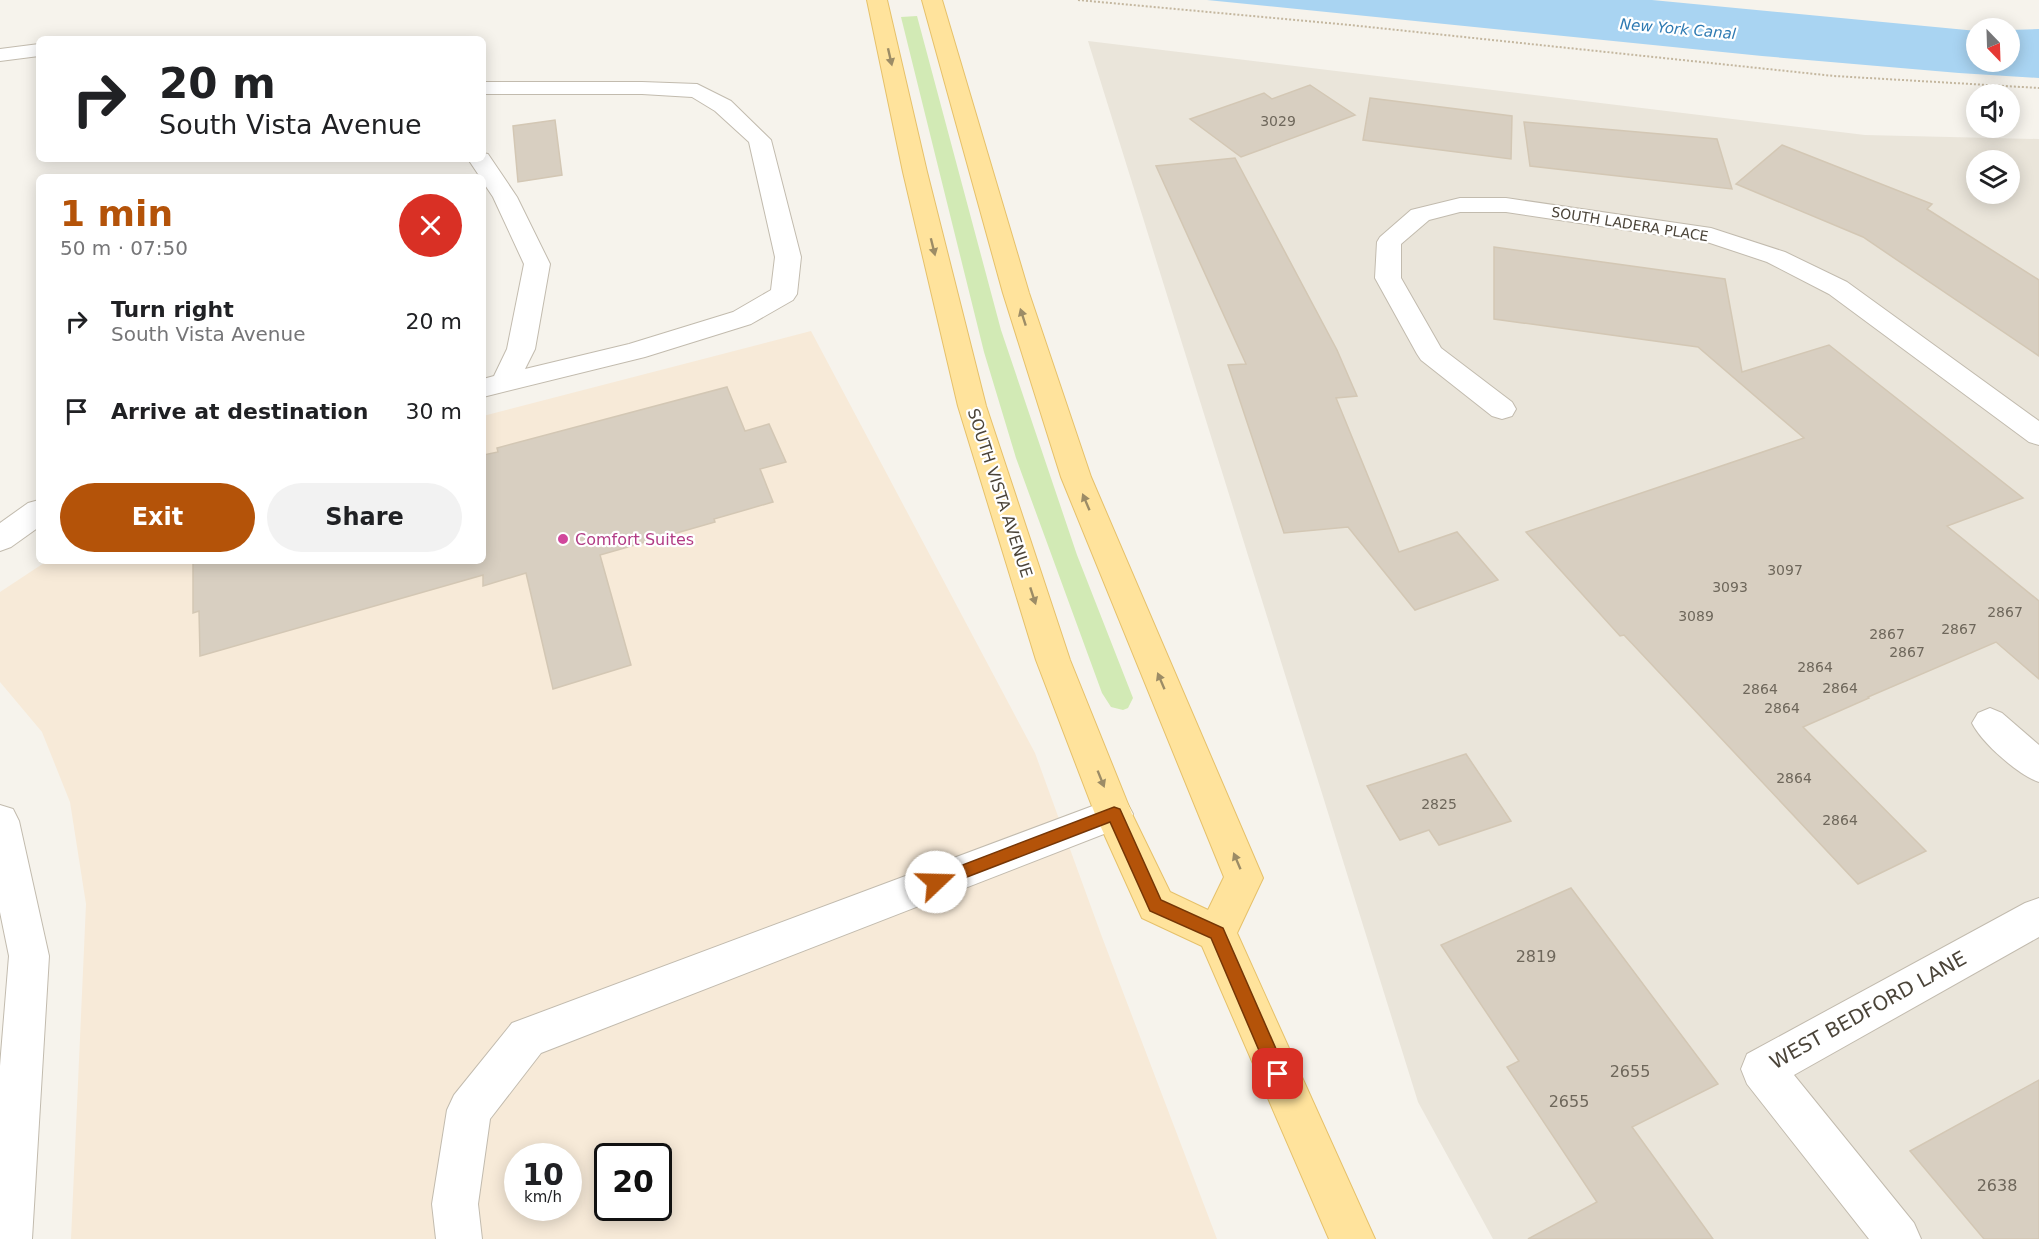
<!DOCTYPE html>
<html lang="en">
<head>
<meta charset="utf-8">
<style>
  :root { --surface:#fff; --page:#f2f2f2; --text:#202124; --muted:#757577; --accent:#b45309 }
  body { margin:0; font-family:"DejaVu Sans",sans-serif; background:var(--page); color:var(--text); height:100vh; display:flex; flex-direction:column; font-size:22px; white-space:nowrap }
  * { box-sizing:border-box; margin:0 }
  p { font-size:20px; color:var(--muted) }
  .icon { flex:none; width:33px; height:33px; fill:none; stroke:currentColor; stroke-width:2; stroke-linecap:round; stroke-linejoin:round }
  .map { position:relative; flex:1; overflow:hidden }
  .panel { position:absolute; left:36px; top:174px; width:450px; height:390px; display:flex; flex-direction:column; background:var(--surface); border-radius:9px; box-shadow:0 3px 15px #0003 }
  .panel>* { flex:none }
  .banner { position:absolute; left:36px; top:36px; width:450px; height:126px; border-radius:9px; box-shadow:0 3px 15px #0003; background:#fff; color:var(--text); overflow:hidden }
  .needle { width:39px; rotate:157deg }
  .buttons { position:absolute; left:1966px; top:18px; display:grid; gap:12px }
  .buttons a { display:grid; place-items:center; width:54px; height:54px; border-radius:50%; background:var(--surface); box-shadow:0 3px 15px #0003; font-size:30px }
  .speed { position:absolute; left:504px; top:1143px; display:flex; gap:12px; font-size:30px; font-weight:700; text-align:center }
  .speed>* { display:grid; place-content:center; width:78px; height:78px; border-radius:50%; background:var(--surface); box-shadow:0 3px 15px #0003; line-height:1 }
  .speed small { font-size:15px; font-weight:400 }
  .speed .limit { border:3px solid #111; border-radius:9px; background:#fff; color:#111 }
  .pin { position:absolute; display:grid; place-items:center; width:51px; height:51px; color:#fff; margin:-26px; border-radius:12px; box-shadow:0 3px 9px #0006 }
  .me { position:absolute; width:66px; margin:-33px; rotate:69deg; stroke-linejoin:round; filter:drop-shadow(0 0 4px #0008) }
  .turn { display:flex; align-items:center; gap:21px; height:126px; padding:0 24px; font-size:27px }
  .turn .icon { width:78px; height:78px; stroke-width:2.5 }
  .turn b { display:block; font-size:42px; line-height:51px }
  .round { display:grid; place-items:center; flex:none; width:63px; height:63px; border-radius:32px; background:var(--page) }
  .headline { display:flex; align-items:center; justify-content:space-between; height:102px; padding:0 24px }
  h1 { font-size:36px; font-weight:700; line-height:45px; color:var(--accent) }
  .button { display:flex; gap:12px; margin-top:auto; padding:12px 24px }
  .button a { flex:1; height:69px; border-radius:36px; background:var(--accent); color:#fff; font-size:24px; font-weight:700; line-height:69px; text-align:center }
  .button a+a { background:var(--page); color:var(--text) }
  ul { padding:0; list-style:none }
  li { display:flex; align-items:center; gap:18px; height:90px; padding:0 24px }
  li div { flex:1 }
  li b { display:block; font-size:22px }
  li em { font-style:normal }
  .map>svg:first-child { display:block }
</style>
</head>
<body>
<div class="map">
<svg width="2039" height="1239" viewBox="0 0 2039 1239">
  <rect width="100%" height="100%" fill="#f6f3ec"/>
  <path fill="#eae5da" fill-rule="evenodd" d="M1088,41L1865,135L2039,139V1239H1493L1418,1102ZM1977,160H2010V194H1977Z"/>
  <path fill="#f7ead8" fill-rule="evenodd" d="M811,331L1035,753L1102,937L1217,1239H71L86,904L70,802L42,732L0,682V592L47,561H483V416ZM518,1156H568V1208H518ZM608,1156H658V1208H608Z"/>
  <polygon fill="#d2eab5" points="917,16 1001,330 1077,555 1133,698 1128,708 1123,710 1111,707 1102,693 1016,458 984,352 901,17"/>
  <polygon fill="#a9d4f2" points="1207,0 1652,0 1977,31 1977,62 2010,62 2010,30 2039,29 2039,78 1959,73 1762,56"/>
  <g fill="#d8cfc1" stroke="#d3c7b4" stroke-width="1.5">
    <polygon points="1310,85 1355,115 1241,157 1190,119 1264,93 1272,99"/>
    <polygon points="1370,98 1512,116 1511,159 1363,140"/>
    <polygon points="555,120 562,175 518,182 513,126"/>
    <polygon points="1524,122 1717,139 1732,189 1530,166"/>
    <polygon points="1782,145 1932,204 1927,209 2039,280 2039,356 1863,237 1736,184"/>
    <polygon points="1235,158 1337,350 1357,396 1336,398 1399,552 1457,532 1498,580 1415,610 1348,527 1284,533 1228,365 1246,364 1156,166"/>
    <polygon points="1494,247 1725,279 1742,372 1829,345 2023,498 1947,526 2039,601 2039,679 1996,642 1868,697 1869,698 1803,727 1926,851 1858,884 1624,635 1620,636 1526,532 1804,438 1698,347 1494,319"/>
    <polygon points="727,387 745,431 769,424 786,462 760,469 773,502 714,519 715,522 600,555 631,665 553,689 526,573 483,586 483,575 200,656 199,611 193,613 193,561 483,561 483,455 498,452 497,448"/>
    <polygon points="1466,754 1511,821 1439,845 1429,830 1400,840 1367,786"/>
    <polygon points="1571,888 1718,1084 1632,1127 1713,1239 1528,1239 1597,1202 1507,1067 1519,1061 1441,945"/>
    <polygon points="2039,1080 2039,1239 1984,1239 1910,1151"/>
  </g>
  <g fill="none" stroke-linecap="round" stroke-linejoin="round">
    <defs>
      <g id="minor">
        <polygon points="39,44 39,56 0,61 0,49"/>
        <polygon points="483,82 642,82 697,84 731,101 771,140 801,257 797,294 793,300 751,324 645,357 483,397 483,379 494,376 507,349 524,264 493,197 483,182 483,177 480,177 468,159 483,159 483,153 488,154 517,197 550,264 535,349 525,369 629,344 733,312 771,290 775,257 749,142 715,111 692,97 642,94 483,94"/>
        <polygon points="1460,198 1506,198 1711,228 1785,252 1847,282 2039,421 2039,445 2029,442 1829,294 1767,262 1707,242 1506,212 1460,212 1429,220 1401,244 1401,278 1441,348 1512,402 1516,409 1512,416 1502,419 1492,416 1421,360 1417,354 1375,278 1377,242 1380,237 1411,210"/>
        <polygon points="39,500 39,527 11,547 0,551 0,523 28,503"/>
        <path d="M1990,708L2002,713L2039,745V782C2018,775 1982,743 1972,723L1978,713Z"/>
        <polygon points="1114,798 1127,803 1133,814 1127,825 541,1053 490,1119 478,1204 482,1239 436,1239 432,1204 447,1110 454,1095 512,1023"/>
        <polygon points="0,805 13,809 19,821 49,956 32,1239 0,1239 0,1066 9,956 0,912"/>
        <polygon points="2039,898 2039,937 1794,1075 1914,1223 1921,1239 1869,1239 1747,1084 1741,1069 1747,1054 2025,903"/>
      </g>
      <polygon id="major" points="867,0 887,0 927,172 986,406 1070,660 1132,814 1170,892 1208,910 1224,877 1061,477 1003,293 922,0 942,0 1029,293 1091,477 1263,878 1237,933 1375,1239 1329,1239 1202,946 1142,918 1095,814 1036,660 958,406 903,172"/>
    </defs>
    <use href="#minor" stroke="#c2bbae" stroke-width="2"/>
    <use href="#major" stroke="#e6c16a" stroke-width="2"/>
    <polyline stroke="#c4b79f" stroke-width="2" stroke-dasharray="2 2" stroke-linecap="butt" points="1078,0 1350,25 1834,76 2039,88"/>
    <use href="#minor" fill="#fff" fill-rule="evenodd"/>
    <use href="#major" fill="#ffe39c" fill-rule="evenodd"/>
  </g>
  <defs><path id="oneway-solid" d="M-6-.8H1V-3.2L6.5 0L1 3.2V.8H-6Z" transform="scale(1.5)"/></defs>
  <g fill="#9c8c66">
    <use href="#oneway-solid" transform="translate(890 57) rotate(77)"/>
    <use href="#oneway-solid" transform="translate(933 247) rotate(76)"/>
    <use href="#oneway-solid" transform="translate(1023 317) rotate(-108)"/>
    <use href="#oneway-solid" transform="translate(1086 502) rotate(-113)"/>
    <use href="#oneway-solid" transform="translate(1033 596) rotate(72)"/>
    <use href="#oneway-solid" transform="translate(1161 681) rotate(-113)"/>
    <use href="#oneway-solid" transform="translate(1101 779) rotate(68)"/>
    <use href="#oneway-solid" transform="translate(1237 861) rotate(-113)"/>
  </g>
  <polygon fill="#b45309" stroke="#753606" stroke-width="1.5" points="1114,807 1120,809 1161,900 1223,928 1287,1074 1284,1081 1278,1083 1272,1081 1211,938 1150,911 1110,822 936,889 931,887 928,882 931,877"/>
  <circle fill="#d1479c" stroke="#fff" stroke-width="2" cx="563" cy="539" r="6"/>
  <g text-anchor="middle" dominant-baseline="central" stroke-width="4.5" stroke-linejoin="round" paint-order="stroke">
    <g font-size="14" fill="#6e675b">
      <text x="1278" y="121">3029</text>
      <text x="1785" y="570">3097</text>
      <text x="1730" y="587">3093</text>
      <text x="2005" y="612">2867</text>
      <text x="1696" y="616">3089</text>
      <text x="1959" y="629">2867</text>
      <text x="1887" y="634">2867</text>
      <text x="1907" y="652">2867</text>
      <text x="1815" y="667">2864</text>
      <text x="1840" y="688">2864</text>
      <text x="1760" y="689">2864</text>
      <text x="1782" y="708">2864</text>
      <text x="1794" y="778">2864</text>
      <text x="1439" y="804">2825</text>
      <text x="1840" y="820">2864</text>
    </g>
    <g font-size="14" fill="#4b4439" stroke="#fff">
      <text transform="translate(1630 224) rotate(9)">SOUTH LADERA PLACE</text>
    </g>
    <g font-size="15" font-style="italic" fill="#2e7ab2" stroke="#fff">
      <text transform="translate(1678 29) rotate(5)">New York Canal</text>
    </g>
    <g font-size="16" fill="#4b4439" stroke="#fff">
      <text transform="translate(1000 493) rotate(72)">SOUTH VISTA AVENUE</text>
    </g>
    <g font-size="16" fill="#b23c85" stroke="#fff" text-anchor="start">
      <text x="575" y="539">Comfort Suites</text>
    </g>
    <g font-size="16" fill="#6e675b">
      <text x="1536" y="956">2819</text>
      <text x="1630" y="1071">2655</text>
      <text x="1569" y="1101">2655</text>
      <text x="1997" y="1185">2638</text>
    </g>
    <g font-size="20" fill="#4b4439" stroke="#fff">
      <text transform="translate(1868 1010) rotate(-29)">WEST BEDFORD LANE</text>
    </g>
  </g>
</svg>
<div class="buttons">
<a><svg class="needle" viewBox="-14 -14 28 28"><path d="M0-13l5 13h-10z" fill="#e53935"/><path d="M0 13l5-13h-10z" fill="#757577"/></svg></a>
<a><svg class="icon" aria-label="sound" viewBox="0 0 24 24"><path d="M4 9h4l5-4v14l-5-4H4zM17 9q2 3 0 6"/></svg></a>
<a><svg class="icon" aria-label="layers" viewBox="0 0 24 24"><path d="M12 4l9 5-9 5-9-5zM3 14l9 5 9-5"/></svg></a>
</div>
<div class="speed"><div>10<small>km/h</small></div><div class="limit">20</div></div>
<div class="pin" style="left:1278px;top:1074px;background:#d93025"><svg class="icon" aria-label="arrive" viewBox="0 0 24 24"><path d="M6 21V4h12l-3 4 3 4H6"/></svg></div>
<svg class="me" style="left:936px;top:882px" viewBox="-20 -20 40 40"><circle r="19" fill="#fff"/><path d="M0-13L10 11 0 6-10 11z" fill="#b45309"/></svg>
<div class="banner">
<div class="turn"><svg class="icon" aria-label="right" viewBox="0 0 24 24"><path d="M7 20v-9h11M14 6l5 5-5 5"/></svg><div><b>20 m</b>South Vista Avenue</div></div>
</div>
<section class="panel">
<div class="headline"><div><h1>1 min</h1><p>50 m · 07:50</p></div><a class="round" style="background:#d93025;color:#fff"><svg class="icon" aria-label="close" viewBox="0 0 24 24"><path d="M6 6l12 12M18 6L6 18"/></svg></a></div>
<ul>
<li><svg class="icon" aria-label="right" viewBox="0 0 24 24"><path d="M7 20v-9h11M14 6l5 5-5 5"/></svg><div><b>Turn right</b><p>South Vista Avenue</p></div><em>20 m</em></li>
<li><svg class="icon" aria-label="arrive" viewBox="0 0 24 24"><path d="M6 21V4h12l-3 4 3 4H6"/></svg><div><b>Arrive at destination</b></div><em>30 m</em></li>
</ul>
<div class="button"><a>Exit</a><a>Share</a></div>
</section>
</div>
</body>
</html>
